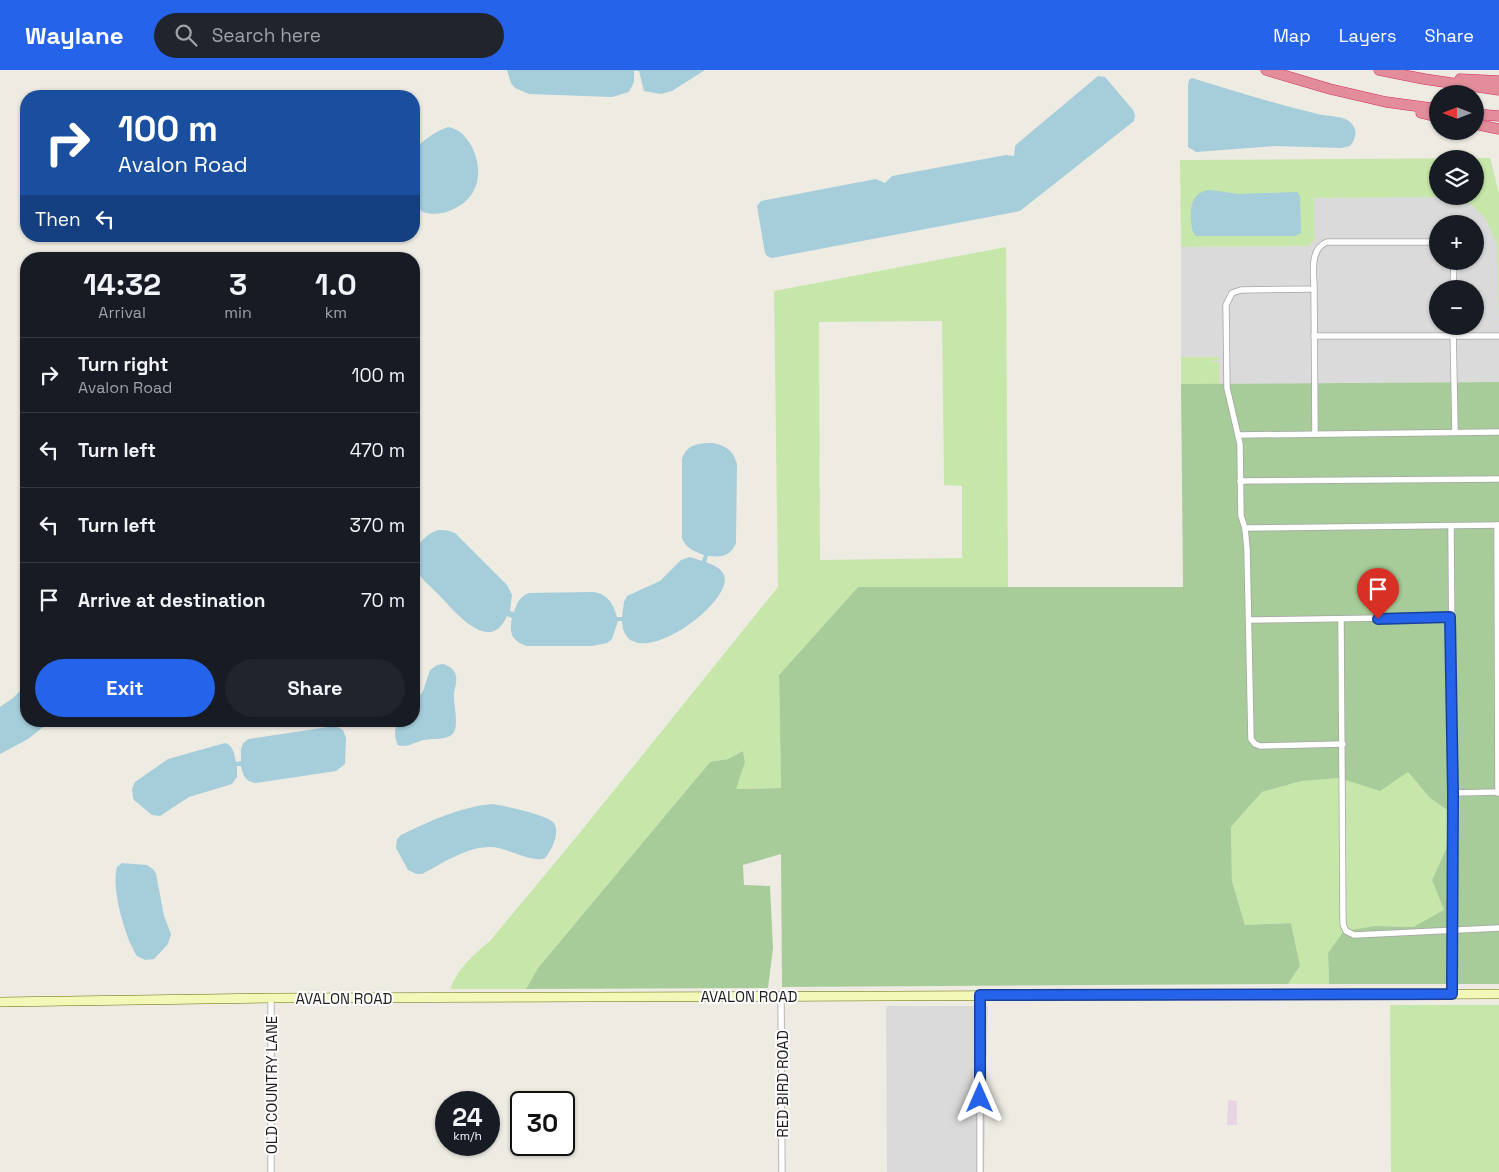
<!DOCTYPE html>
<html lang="en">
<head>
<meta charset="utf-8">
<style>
  :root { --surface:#171b24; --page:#20242c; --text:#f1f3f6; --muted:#9ea1a6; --line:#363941; --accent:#2563eb }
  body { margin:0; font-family:"Space Grotesk",sans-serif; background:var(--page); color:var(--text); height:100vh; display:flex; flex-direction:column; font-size:19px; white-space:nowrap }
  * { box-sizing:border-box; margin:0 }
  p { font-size:16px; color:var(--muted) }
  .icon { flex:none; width:28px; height:28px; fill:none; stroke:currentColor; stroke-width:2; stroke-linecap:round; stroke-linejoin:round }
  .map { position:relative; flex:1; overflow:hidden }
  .panel { position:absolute; left:20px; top:182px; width:400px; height:475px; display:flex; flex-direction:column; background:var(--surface); border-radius:20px; box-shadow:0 1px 4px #0004 }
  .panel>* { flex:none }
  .banner { position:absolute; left:20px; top:20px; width:400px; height:152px; border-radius:20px; box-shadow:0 1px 4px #0004; background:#1a4fa0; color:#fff; overflow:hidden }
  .needle { width:32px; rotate:270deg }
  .controls { position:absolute; left:1429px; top:15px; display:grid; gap:10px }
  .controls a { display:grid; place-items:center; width:55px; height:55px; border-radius:50%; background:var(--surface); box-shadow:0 1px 4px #0004; font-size:25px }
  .speed { position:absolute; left:435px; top:1021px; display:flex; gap:10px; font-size:25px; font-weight:700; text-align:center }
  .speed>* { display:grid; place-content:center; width:65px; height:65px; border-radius:50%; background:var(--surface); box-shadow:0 1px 4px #0004; line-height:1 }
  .speed small { font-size:12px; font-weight:400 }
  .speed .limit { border:2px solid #111; border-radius:8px; background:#fff; color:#111 }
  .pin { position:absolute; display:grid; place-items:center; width:42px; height:42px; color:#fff; margin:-51px -21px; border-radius:50% 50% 50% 0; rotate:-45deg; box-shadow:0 0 5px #0007 }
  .pin .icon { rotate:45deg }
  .me { position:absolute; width:55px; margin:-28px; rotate:0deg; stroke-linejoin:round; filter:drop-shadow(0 0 4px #0008) }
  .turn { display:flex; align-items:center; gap:18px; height:105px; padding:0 15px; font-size:22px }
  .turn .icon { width:65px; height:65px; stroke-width:2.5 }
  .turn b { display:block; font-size:35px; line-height:42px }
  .then { display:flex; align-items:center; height:48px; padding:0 15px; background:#0003; gap:10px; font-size:19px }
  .eta { display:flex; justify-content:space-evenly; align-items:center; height:85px; text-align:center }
  .eta b { font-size:30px; font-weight:700; line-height:35px }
  .primary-button { display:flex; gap:10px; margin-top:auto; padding:10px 15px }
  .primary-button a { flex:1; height:58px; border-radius:30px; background:var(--accent); color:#fff; font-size:20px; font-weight:700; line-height:58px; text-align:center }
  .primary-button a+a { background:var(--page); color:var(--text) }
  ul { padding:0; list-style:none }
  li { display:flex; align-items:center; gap:15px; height:75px; padding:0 15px; border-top:1px solid var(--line) }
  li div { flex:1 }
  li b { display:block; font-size:19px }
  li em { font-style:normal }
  header { display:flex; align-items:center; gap:30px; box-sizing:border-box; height:70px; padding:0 25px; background:var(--accent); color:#fff }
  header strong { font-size:24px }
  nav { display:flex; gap:28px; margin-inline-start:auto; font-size:18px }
  .search { width:350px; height:45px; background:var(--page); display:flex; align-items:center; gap:12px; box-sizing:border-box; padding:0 18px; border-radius:28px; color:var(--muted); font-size:19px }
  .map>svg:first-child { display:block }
</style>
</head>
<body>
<header>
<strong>Waylane</strong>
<div class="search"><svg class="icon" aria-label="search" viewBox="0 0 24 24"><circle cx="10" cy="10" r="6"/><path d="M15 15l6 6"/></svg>Search here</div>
<nav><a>Map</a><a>Layers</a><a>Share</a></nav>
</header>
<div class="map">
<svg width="1499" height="1102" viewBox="0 0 1499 1102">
  <rect width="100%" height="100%" fill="#eeebe3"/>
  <g fill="#dbdada" fill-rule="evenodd">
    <path d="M1313,105L1438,126H1475L1499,123V312L1181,314V177L1309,176L1315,169L1314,166ZM1438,154H1475V191H1438ZM1438,219H1475V256H1438Z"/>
    <polygon points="886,936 988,936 984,1102 887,1102"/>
  </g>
  <polygon fill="#e7d5e3" points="1228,1030 1237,1031 1237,1055 1227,1055"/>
  <g fill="#c7e7aa" fill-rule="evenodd">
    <path d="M1490,88L1499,123V257L1497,174L1486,149L1471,134L1449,127H1437L1314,128V166L1315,169L1309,176L1181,177L1180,90ZM1438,89H1475V126H1438Z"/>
    <path d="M1006,177L1008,517H858L779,605L781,718L735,719L745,692L743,681L728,689L710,692L538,898L526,919H450C458,898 473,885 490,871L582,760L778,517L774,221ZM942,251L944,415L962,416V488L820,490L819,252Z"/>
    <polygon points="1181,287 1219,287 1219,290 1211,291 1211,292 1219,292 1219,314 1181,314"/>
    <polygon points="1408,702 1430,728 1450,742 1446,779 1432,810 1445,840 1413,857 1376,856 1328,883 1329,914 1288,914 1300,896 1291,853 1245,855 1232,811 1231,757 1262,722 1302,711"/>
    <polygon points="1390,935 1499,935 1499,1102 1391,1102"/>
  </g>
  <polygon fill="#a7cc99" points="1499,312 1499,914 1329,914 1328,883 1344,861 1376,856 1413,857 1444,840 1432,810 1446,779 1450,742 1430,728 1408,702 1380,721 1339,708 1302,711 1262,722 1231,757 1232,811 1245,855 1291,853 1300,896 1288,914 782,917 781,784 743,795 744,815 770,816 773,878 768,918 526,919 538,898 710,692 728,689 743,681 745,692 736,719 781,718 779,605 858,517 1183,517 1181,314"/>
  <g fill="#a5cdda">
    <polygon points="507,0 705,0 672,21 661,24 644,21 639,1 634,1 634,12 629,22 612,27 529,24 515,18 511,13"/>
    <polygon points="1098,6 1105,7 1133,40 1135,45 1134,51 1020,141 772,188 767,186 765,183 757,136 761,131 876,109 885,113 892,106 1006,85 1014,86 1015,76 1018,73"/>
    <path d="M1192,8C1234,21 1276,34 1318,44C1328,47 1344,45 1351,53C1358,60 1356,69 1350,76L1341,78L1275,76L1196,82L1188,77V15L1189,10Z"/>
    <path d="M448,57C460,59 465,66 471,75C485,102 479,130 449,141C442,144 430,145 423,142C420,140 416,136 414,134V82C421,70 435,62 448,57Z"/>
    <path d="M1211,120L1238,124L1297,122L1300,126L1301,163L1295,166H1196C1191,161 1192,157 1191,150C1190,135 1193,121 1211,120Z"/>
    <path d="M713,373C726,376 733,380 737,394L736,473C730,487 722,487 708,486L706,492C713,495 721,498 724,505C735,534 625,611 622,551H618L612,569L607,573L592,576H527C511,571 509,562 512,548L507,546C490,585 456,543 440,526C432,517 415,505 414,493C412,481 419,473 427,466C436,458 445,459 455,463L507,515L512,525L510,541L514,542C517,533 520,526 529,523L592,522C607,523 613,533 617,547H622L624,532L627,526L660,511L681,490L690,487L702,491L704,485C693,481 686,478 682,468V389C687,374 698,373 713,373Z"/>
    <path d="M443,594C449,596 453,598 455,603C458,610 455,616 454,623C453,633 459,653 454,662C449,671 432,668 424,670C415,672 407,678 398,675C394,667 394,659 398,651H414V635L423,621L430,600L437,595Z"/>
    <polygon points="26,615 26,651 51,651 28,669 0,684 0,637 13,628"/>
    <path d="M335,656L343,660L346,668L345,694L336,701L256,713C245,712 243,705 241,696H237V707L232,714L189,727L160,746L152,745L134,730L133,727L132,719L135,712L168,689L225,673C234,676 234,684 236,692L241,691C241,682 239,674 249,669Z"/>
    <path d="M492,734C505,736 544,744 553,752C561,761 552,780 545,788C532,794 507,777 490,777C466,777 443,793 422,804H417L408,800L396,778L397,769L401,765C430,751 459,737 492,734Z"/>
    <path d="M122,793L147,795L154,800L156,804L164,846L171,864L168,874L154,889L145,890L137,886C125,868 111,818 117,797Z"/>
  </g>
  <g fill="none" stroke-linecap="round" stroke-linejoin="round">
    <defs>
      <g id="street">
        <polyline points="1314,219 1315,364"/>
        <polyline points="1453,219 1454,191"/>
        <polyline points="1453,256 1455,362"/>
        <polyline points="1314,266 1499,266"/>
        <polyline points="1238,365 1499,362"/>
        <polyline points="1240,411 1499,409"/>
        <polyline points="1497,455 1498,723"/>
        <polyline points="1451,456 1453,723 1452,924"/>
        <polyline points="1245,458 1499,455"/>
        <polyline points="1249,550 1450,547"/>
        <polyline points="1341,550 1343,854 1346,861 1354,865 1499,858"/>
        <path d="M1343,674L1260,676L1255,674L1251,669L1247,479L1245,458L1241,446L1240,374L1227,318L1226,235L1232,223L1241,220L1314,219C1314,203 1309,179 1327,172H1438"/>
        <polyline points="1453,723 1499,722"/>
        <polyline points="980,925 980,1102"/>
        <polyline points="781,926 782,1102"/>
        <polyline points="271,1102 271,928"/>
      </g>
      <polyline id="secondary" points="0,932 271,928 1499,924"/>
      <g id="highway">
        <polyline points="1266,0 1330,19 1386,32 1438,39"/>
        <polyline points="1379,0 1424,9 1499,20"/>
        <polyline points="1460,9 1499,11"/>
        <polyline points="1421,43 1438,47"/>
        <polyline points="1475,44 1499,46"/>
        <polyline points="1475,54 1499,59"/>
      </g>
    </defs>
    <use href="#street" stroke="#a4a4a4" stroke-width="7"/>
    <use href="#secondary" stroke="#637008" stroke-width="10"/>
    <use href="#highway" stroke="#d32a60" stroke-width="11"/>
    <use href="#street" stroke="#fff" stroke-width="5.5"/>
    <use href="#secondary" stroke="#f3f7b8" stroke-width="9"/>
    <use href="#highway" stroke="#e38d9b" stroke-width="10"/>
  </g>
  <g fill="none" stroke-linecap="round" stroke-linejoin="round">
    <defs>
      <polyline id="route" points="980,1028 980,925 1452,924 1453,723 1450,547 1378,549"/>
    </defs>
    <use href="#route" stroke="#184099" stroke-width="12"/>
    <use href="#route" stroke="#2563eb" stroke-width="9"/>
  </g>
  <g text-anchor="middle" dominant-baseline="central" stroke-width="4" stroke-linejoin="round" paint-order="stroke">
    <g font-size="15" fill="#1d1d1d" stroke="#fff">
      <text x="749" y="926">AVALON ROAD</text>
      <text x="344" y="928">AVALON ROAD</text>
      <text transform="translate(782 1014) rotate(-90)">RED BIRD ROAD</text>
      <text transform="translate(271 1015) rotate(-90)">OLD COUNTRY LANE</text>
    </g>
  </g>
</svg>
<div class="controls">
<a><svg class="needle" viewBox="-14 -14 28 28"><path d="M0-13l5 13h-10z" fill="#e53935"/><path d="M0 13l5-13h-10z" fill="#9ea1a6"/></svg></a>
<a><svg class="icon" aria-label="layers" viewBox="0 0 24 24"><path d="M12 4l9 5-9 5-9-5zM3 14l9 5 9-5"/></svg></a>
<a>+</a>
<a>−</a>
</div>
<div class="speed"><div>24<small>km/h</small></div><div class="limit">30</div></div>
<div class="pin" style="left:1378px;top:549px;background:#d93025"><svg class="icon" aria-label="arrive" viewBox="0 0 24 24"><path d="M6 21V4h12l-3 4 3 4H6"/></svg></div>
<svg class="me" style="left:980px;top:1028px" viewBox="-20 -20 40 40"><path d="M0-17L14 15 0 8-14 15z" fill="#2563eb" stroke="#fff" stroke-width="4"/></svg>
<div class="banner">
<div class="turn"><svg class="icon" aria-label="right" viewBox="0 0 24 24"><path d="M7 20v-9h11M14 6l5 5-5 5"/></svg><div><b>100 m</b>Avalon Road</div></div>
<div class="then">Then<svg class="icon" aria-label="left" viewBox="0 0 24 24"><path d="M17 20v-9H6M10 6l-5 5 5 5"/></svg></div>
</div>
<section class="panel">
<div class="eta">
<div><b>14:32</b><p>Arrival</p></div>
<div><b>3</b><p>min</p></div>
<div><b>1.0</b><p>km</p></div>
</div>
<ul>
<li><svg class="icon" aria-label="right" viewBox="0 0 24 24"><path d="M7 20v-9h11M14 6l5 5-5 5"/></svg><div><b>Turn right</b><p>Avalon Road</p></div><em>100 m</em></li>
<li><svg class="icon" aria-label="left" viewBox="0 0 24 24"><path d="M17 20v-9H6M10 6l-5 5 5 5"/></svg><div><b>Turn left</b></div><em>470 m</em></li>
<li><svg class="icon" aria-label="left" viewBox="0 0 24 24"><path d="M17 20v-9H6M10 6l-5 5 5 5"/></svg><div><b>Turn left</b></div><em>370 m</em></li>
<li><svg class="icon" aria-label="arrive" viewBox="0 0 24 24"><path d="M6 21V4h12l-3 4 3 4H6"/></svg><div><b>Arrive at destination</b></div><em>70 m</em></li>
</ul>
<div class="primary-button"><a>Exit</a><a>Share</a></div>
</section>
</div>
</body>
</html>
